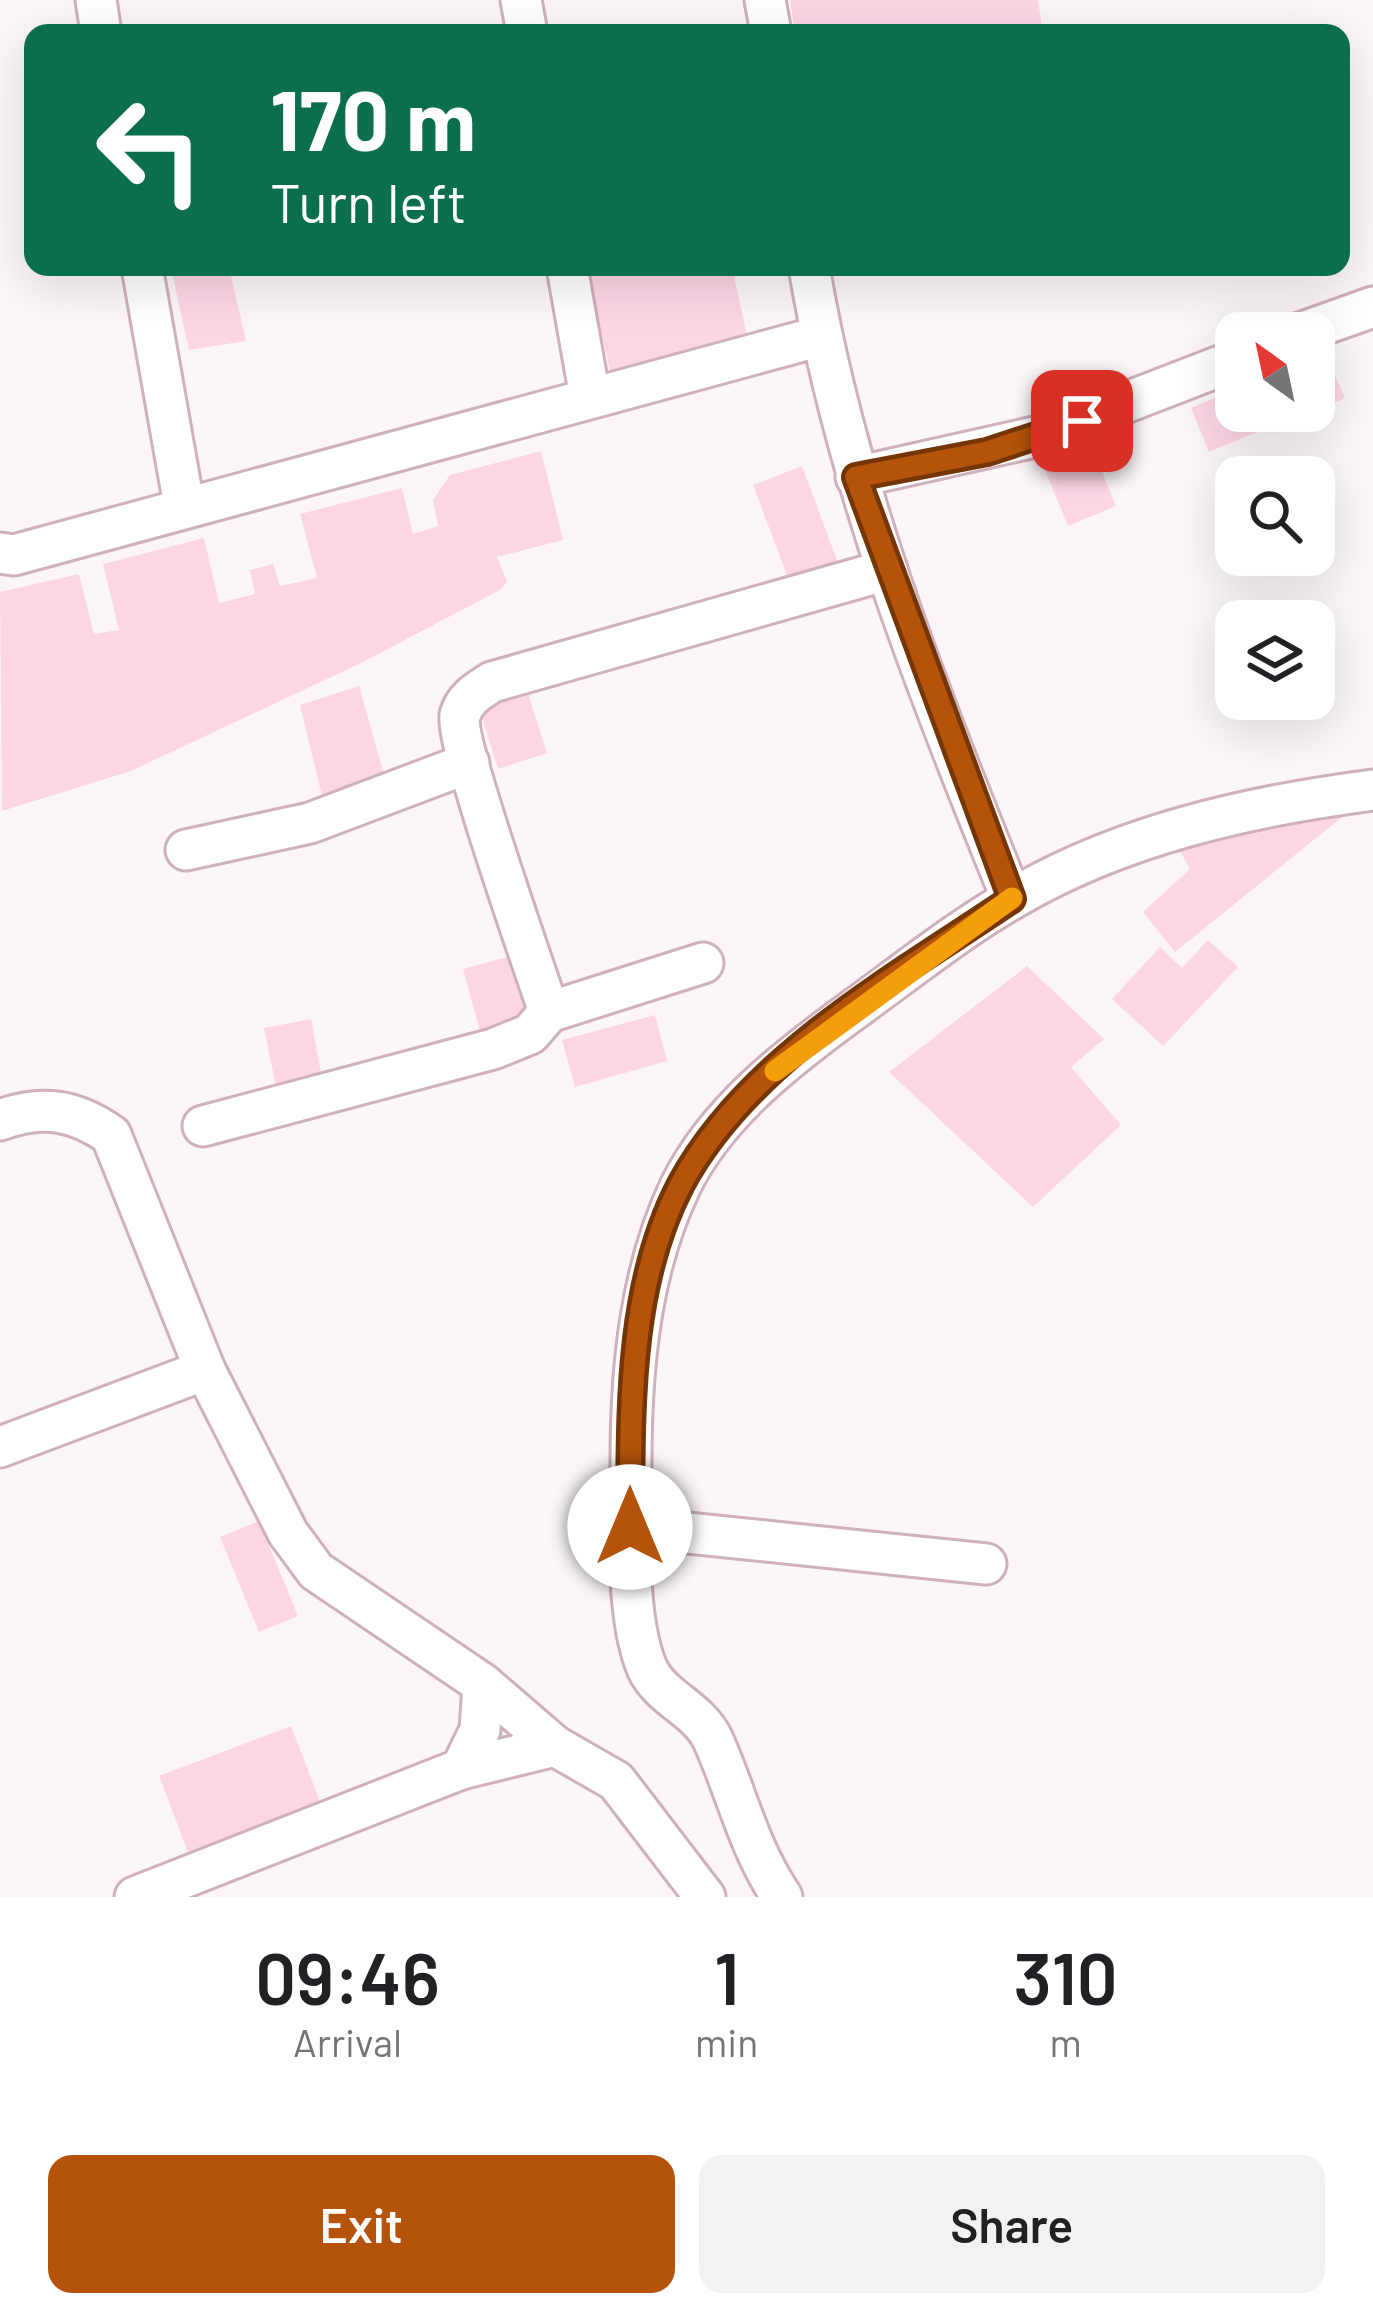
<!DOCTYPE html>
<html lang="en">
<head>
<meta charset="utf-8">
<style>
  :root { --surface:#fff; --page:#f2f2f2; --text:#202124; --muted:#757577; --accent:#b45309 }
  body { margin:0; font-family:Barlow,sans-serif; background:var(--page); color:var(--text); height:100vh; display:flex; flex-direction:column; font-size:45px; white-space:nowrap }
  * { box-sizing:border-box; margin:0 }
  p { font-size:39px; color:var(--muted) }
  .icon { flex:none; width:66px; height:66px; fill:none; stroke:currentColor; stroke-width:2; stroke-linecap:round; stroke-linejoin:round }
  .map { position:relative; height:1897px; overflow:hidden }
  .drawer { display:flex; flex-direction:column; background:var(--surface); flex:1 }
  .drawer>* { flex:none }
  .guide { position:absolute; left:24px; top:24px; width:1326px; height:252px; border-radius:24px; box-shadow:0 12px 48px #0002; background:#0b6e4f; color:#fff; overflow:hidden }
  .needle { width:78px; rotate:327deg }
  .fabs { position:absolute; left:1215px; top:312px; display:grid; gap:24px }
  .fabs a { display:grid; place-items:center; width:120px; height:120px; border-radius:24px; background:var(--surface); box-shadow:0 12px 48px #0002; font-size:60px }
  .pin { position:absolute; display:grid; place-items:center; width:102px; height:102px; color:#fff; margin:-51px; border-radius:24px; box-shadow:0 6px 18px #0006 }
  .me { position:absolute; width:132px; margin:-66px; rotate:0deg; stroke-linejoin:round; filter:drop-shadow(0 0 9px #0008) }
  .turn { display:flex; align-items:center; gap:42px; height:252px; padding:0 48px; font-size:54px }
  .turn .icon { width:156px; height:156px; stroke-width:2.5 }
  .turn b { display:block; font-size:84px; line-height:102px }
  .eta { display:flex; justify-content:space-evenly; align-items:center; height:204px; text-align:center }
  .eta b { font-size:72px; font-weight:600; line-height:84px }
  .button { display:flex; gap:24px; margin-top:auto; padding:24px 48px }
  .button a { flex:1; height:138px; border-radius:24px; background:var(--accent); color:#fff; font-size:48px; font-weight:600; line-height:138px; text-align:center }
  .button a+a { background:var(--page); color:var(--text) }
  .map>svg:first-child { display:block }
</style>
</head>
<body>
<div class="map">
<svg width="1373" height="1897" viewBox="0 0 1373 1897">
  <rect width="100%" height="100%" fill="#fdf6f9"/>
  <g fill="#fdd6e6">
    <polygon points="790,0 1038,0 1043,33 795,33"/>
    <polygon points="199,267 229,267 246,341 189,350 172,273"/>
    <polygon points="594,267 732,267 748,340 610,371 587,268"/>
    <polygon points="1324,349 1345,398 1300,418 1297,411 1314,411 1314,354"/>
    <polygon points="1236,389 1236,411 1259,411 1266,428 1209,452 1191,408"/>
    <polygon points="1086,433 1116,506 1068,526 1038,453"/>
    <polygon points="541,451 563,540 497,557 507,582 500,590 361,663 131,771 2,811 0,592 79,574 94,634 119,630 103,564 204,538 219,603 255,594 250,570 273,564 280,586 317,578 300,514 402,488 413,534 438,526 433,500 450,475"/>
    <polygon points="802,466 841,571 792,589 753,485"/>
    <polygon points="359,686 385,778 322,796 300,705"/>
    <polygon points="527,690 547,753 498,769 478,705"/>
    <polygon points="1356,806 1175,952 1143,912 1190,869 1176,844"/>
    <polygon points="1208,940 1238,967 1163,1046 1112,999 1160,947 1182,968"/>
    <polygon points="511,956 528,1017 480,1031 463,969"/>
    <polygon points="1027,966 1104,1039 1071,1067 1121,1125 1033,1207 889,1072"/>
    <polygon points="655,1015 667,1061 575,1087 562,1040"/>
    <polygon points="311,1019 322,1078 276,1087 264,1028"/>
    <polygon points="259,1521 298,1616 259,1632 220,1537"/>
    <polygon points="291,1726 321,1804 189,1855 159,1776"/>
  </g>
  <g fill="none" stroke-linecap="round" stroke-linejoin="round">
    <defs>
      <g id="minor">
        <polyline points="96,0 101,33"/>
        <polyline points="521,0 527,33"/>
        <polyline points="765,0 771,33"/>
        <polyline points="142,267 184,505"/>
        <polyline points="567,267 590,397"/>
        <path d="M809,267C846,485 928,694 1012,899"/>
        <polyline points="1300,333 1373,307"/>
        <polyline points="856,477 1039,436 1236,360"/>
        <polyline points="0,553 14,555 821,336"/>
        <polyline points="186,850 310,823 469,763"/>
        <path d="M549,1012C535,969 454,741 460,715C465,698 478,691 492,682L887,570"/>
        <path d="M0,1120C42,1104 75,1110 111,1135L205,1370L288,1533L316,1571L483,1684L480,1730L461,1769L135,1897"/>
        <polyline points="203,1126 493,1049 530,1034 549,1012 703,963"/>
        <polyline points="0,1447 205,1370"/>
        <polyline points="630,1527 986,1564"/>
        <polyline points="483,1684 555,1746 616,1781 705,1897"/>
        <polyline points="461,1769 555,1746"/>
        <path d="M782,1897C748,1847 737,1793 713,1740C698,1708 661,1699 647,1668C625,1616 630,1519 631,1461C631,1369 640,1271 680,1187C716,1112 790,1056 856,1008C907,971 957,931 1012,899C1120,835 1249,806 1373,790"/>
      </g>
    </defs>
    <use href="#minor" stroke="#cfb0bd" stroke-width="45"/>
    <use href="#minor" stroke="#fff" stroke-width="39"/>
  </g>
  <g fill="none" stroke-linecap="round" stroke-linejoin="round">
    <defs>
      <path id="route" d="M630,1527C631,1414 627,1287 681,1184C749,1058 897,977 1012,899L856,477L987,452L1082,421"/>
    </defs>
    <use href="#route" stroke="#753606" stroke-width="30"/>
    <use href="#route" stroke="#b45309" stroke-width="21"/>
    <polyline stroke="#f59e0b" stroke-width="21" points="775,1071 1012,898"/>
  </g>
</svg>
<div class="fabs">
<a><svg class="needle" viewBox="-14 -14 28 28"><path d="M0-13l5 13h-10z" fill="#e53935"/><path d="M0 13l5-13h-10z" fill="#757577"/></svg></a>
<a><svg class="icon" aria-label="search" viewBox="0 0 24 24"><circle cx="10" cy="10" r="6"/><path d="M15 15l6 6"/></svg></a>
<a><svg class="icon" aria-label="layers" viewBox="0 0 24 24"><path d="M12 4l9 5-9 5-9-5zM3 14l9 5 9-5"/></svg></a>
</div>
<div class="pin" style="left:1082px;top:421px;background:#d93025"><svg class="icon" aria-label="arrive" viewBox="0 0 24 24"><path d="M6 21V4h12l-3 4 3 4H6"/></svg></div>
<svg class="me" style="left:630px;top:1527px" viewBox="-20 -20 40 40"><circle r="19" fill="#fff"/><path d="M0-13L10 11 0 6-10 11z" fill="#b45309"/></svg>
<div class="guide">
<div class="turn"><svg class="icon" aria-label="left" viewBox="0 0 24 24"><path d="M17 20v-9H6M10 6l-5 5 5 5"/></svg><div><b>170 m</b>Turn left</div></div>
</div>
</div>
<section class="drawer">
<div class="eta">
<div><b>09:46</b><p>Arrival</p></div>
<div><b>1</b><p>min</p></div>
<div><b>310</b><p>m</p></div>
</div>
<div class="button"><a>Exit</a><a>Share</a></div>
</section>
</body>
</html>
